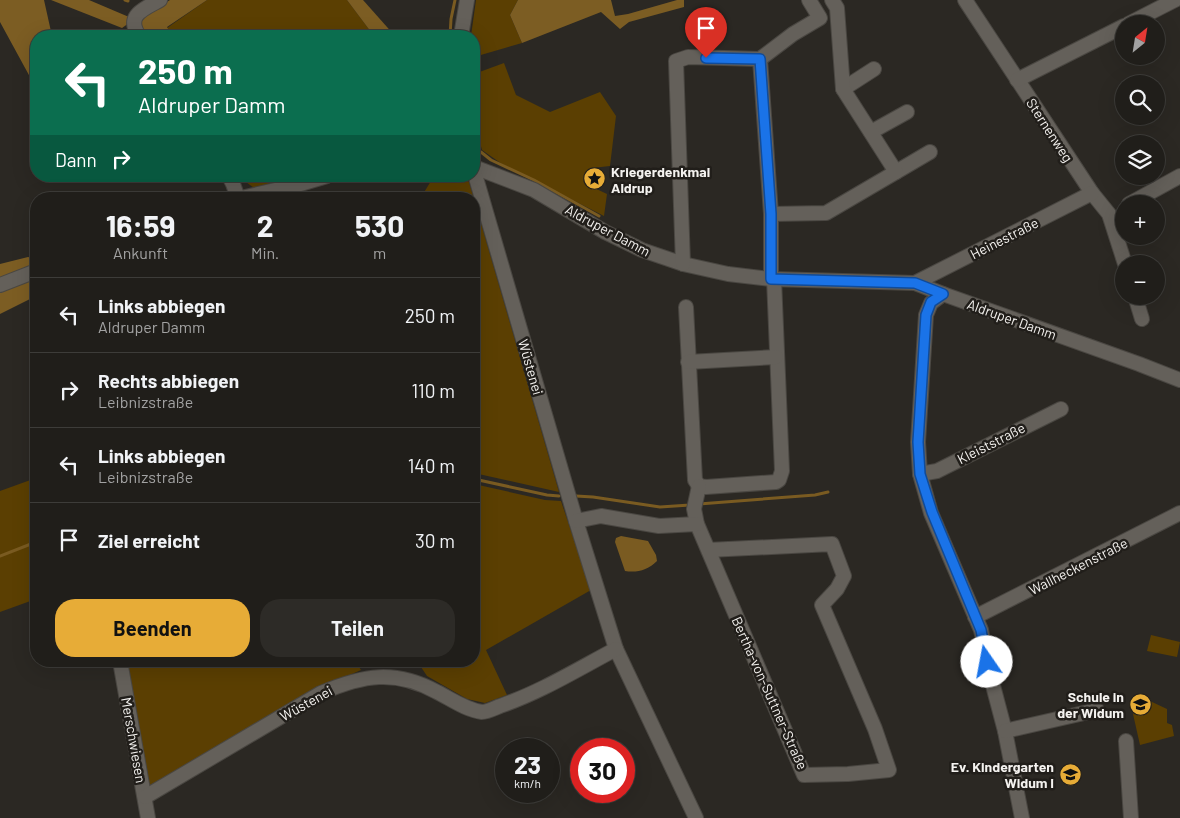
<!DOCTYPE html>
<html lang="de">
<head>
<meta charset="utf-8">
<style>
  :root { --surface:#201e1a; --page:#2d2b27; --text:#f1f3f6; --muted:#a2a2a2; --line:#3d3c39; --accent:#e7ac37 }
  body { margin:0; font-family:Barlow,sans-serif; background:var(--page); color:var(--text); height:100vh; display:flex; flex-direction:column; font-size:19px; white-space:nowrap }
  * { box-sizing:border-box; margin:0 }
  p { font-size:16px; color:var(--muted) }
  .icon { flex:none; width:28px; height:28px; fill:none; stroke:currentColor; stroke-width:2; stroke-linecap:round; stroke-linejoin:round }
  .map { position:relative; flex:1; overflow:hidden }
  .drawer { position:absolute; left:30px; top:192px; width:450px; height:475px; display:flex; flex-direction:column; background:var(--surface); border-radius:20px; box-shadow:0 5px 20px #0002,0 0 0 1px var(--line) }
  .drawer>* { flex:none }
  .banner { position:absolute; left:30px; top:30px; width:450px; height:152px; border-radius:20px; box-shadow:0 5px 20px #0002,0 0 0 1px var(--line); background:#0b6e4f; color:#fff; overflow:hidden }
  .needle { width:32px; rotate:30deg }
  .tools { position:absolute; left:1115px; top:15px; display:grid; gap:10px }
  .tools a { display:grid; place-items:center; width:50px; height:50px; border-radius:50%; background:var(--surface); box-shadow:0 5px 20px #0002,0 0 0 1px var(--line); font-size:25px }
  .speed { position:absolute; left:495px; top:738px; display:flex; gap:10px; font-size:25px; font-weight:700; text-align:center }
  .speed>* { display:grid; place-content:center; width:65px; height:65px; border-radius:50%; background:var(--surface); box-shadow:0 5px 20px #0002,0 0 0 1px var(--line); line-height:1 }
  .speed small { font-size:12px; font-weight:400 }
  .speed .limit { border:8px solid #d22; background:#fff; color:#111 }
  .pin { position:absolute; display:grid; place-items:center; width:42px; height:42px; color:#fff; margin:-51px -21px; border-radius:50% 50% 50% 0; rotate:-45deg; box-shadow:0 0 5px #0007 }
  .pin .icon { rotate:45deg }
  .me { position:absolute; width:55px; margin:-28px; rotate:348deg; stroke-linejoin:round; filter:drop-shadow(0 0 4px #0008) }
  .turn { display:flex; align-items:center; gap:18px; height:105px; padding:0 25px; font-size:22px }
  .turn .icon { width:65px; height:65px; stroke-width:2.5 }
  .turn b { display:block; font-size:35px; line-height:42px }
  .then { display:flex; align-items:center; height:48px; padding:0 25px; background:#0003; gap:10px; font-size:19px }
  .eta { display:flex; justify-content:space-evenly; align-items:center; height:85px; text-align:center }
  .eta b { font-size:30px; font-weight:700; line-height:35px }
  .action { display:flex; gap:10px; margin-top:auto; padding:10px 25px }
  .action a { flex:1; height:58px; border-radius:20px; background:var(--accent); color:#111; font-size:20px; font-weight:700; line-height:58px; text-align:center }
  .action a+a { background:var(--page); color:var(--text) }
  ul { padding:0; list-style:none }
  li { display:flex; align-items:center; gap:15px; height:75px; padding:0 25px; border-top:1px solid var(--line) }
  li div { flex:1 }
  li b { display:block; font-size:19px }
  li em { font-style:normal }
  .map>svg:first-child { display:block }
</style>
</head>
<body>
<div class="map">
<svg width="1180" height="818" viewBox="0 0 1180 818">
  <rect width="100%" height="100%" fill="#2b2823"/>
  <g fill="#5b3f02">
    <polygon points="207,0 347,0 374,36 172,36 167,28"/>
    <polygon points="476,0 518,0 510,15 522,43 474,57 474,36 471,36"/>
    <polygon points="504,63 516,95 550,112 600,92 616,116 610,166 592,168 588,185 607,194 604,216 502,164 482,150 474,121 474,74"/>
    <polygon points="238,176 295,176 254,188"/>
    <polygon points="434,176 462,176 469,182 559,492 474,473 474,199 420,199"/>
    <polygon points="36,478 36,599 0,612 0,491"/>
    <polygon points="474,484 545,500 561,501 591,590 486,650 507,695 485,703 467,699 427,676 417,661 474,661"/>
    <polygon points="1151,635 1180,642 1177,657 1147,651"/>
    <polygon points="125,661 355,661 361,670 323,687 148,790"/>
    <polygon points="1150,701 1167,709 1167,723 1172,725 1174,736 1140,745 1133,714 1142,703"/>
  </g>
  <g fill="#7c5d23">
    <polygon points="0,0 44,0 52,36 36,36 36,88 0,22"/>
    <polygon points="51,0 89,0 129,17 129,23 122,28"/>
    <polygon points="170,0 207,0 167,27 172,36 144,36 138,26 142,17"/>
    <polygon points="347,0 363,0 395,36 374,36"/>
    <polygon points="518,0 611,0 615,16 628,14 677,0 684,0 684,7 629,22 620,29 601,12 522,43 510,15"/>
    <polygon points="28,257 36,259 36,296 0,314 0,264"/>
  </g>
  <path fill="#7a5b21" d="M621,536L648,541L656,555L657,561C648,570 637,573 625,571L615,542L616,538Z"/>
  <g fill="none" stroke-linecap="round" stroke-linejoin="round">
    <g stroke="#7a5b21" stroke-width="3">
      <polyline points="125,0 128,1"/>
      <polyline points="450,36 451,19 455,0"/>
      <polyline points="481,152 491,160 534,180 599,216"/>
      <polyline points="290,199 298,197"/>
      <polyline points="474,479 547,495 559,496"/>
      <polyline points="576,496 593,497 660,507 690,505"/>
      <polyline points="699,504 815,495 828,492"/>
      <polyline points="0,556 36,542"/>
    </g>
    <defs>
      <g id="minor">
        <polyline points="965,0 1092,193 1109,214 1125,264"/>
        <polyline points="1128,24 1175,0"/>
        <path d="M139,36C125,15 144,9 160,0"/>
        <polyline points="461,36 467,0"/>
        <polyline points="760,59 771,214 771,279"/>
        <polyline points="1017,80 1124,26"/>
        <polyline points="843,89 874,69"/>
        <polyline points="871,132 907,112"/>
        <polyline points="474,167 534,190 605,232 642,250 683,264 728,274 771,279 915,283 943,294 1139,364 1180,380"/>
        <polyline points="474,171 576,521 616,649 696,818"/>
        <polyline points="896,172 930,152"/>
        <polyline points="229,176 233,184 238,198"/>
        <polyline points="237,199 297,185 327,176"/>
        <polyline points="1129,204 1180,176"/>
        <polyline points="771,214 826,213 896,172 843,89 837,8 832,0"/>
        <polyline points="683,264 676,61 688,57 760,59 793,34 820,18 809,0"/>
        <polyline points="915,283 1092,193"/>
        <polyline points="0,285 36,271"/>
        <polyline points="943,294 931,303 926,315 918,442 920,474 931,513 981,630 991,678 1005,731 1022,818"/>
        <polyline points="1135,296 1142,319"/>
        <polyline points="686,307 695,480 699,486 706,487 776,482 779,480 782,471 774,279"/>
        <polyline points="688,362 776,357"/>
        <polyline points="920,474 937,471 1061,409"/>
        <polyline points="699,486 694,509 697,524 804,775 848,774 889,770 875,729 822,605 837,589 844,576 832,544 708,550"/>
        <polyline points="576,521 601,516 659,526 697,524"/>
        <polyline points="975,617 1180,513"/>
        <polyline points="120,661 148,818"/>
        <polyline points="1005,731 1097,710"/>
        <polyline points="1126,741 1131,818"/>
        <path d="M145,797L321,693C363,675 395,669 437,692C451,699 466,710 482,712C487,712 495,708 500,706C541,692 578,669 616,649"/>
      </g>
    </defs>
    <use href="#minor" stroke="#4a4742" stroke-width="16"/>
    <use href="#minor" stroke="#64605a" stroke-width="14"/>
  </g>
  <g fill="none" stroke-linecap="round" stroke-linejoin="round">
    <defs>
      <polyline id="route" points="706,58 760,59 771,214 771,279 915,283 943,294 931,302 926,315 918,442 920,474 932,512 981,630 987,662"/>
    </defs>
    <use href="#route" stroke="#114b97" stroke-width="12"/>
    <use href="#route" stroke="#1a73e8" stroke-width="9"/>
  </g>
  <defs>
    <symbol id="sight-disc" viewBox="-11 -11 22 22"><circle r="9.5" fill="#e7ac37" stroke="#211e1a"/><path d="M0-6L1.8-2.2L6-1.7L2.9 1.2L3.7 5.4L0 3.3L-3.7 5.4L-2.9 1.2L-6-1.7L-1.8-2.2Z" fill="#111"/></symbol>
    <symbol id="school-disc" viewBox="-11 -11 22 22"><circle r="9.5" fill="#e7ac37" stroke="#211e1a"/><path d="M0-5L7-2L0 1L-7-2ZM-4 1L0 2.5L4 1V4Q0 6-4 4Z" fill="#111"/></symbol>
  </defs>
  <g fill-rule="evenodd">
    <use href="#sight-disc" x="582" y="166" width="25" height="25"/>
    <use href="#school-disc" x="1128" y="692" width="25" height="25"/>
    <use href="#school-disc" x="1058" y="762" width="25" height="25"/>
  </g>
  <g text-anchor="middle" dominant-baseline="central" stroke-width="5" stroke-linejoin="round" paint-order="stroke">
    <g font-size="14" fill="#f4f2ef" stroke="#211e1a">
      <text transform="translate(1050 130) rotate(57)">Sternenweg</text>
      <text transform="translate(608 230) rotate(28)">Aldruper Damm</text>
      <text transform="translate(1004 238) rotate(-27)">Heinestraße</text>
      <text transform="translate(1012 319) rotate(20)">Aldruper Damm</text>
      <text transform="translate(531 367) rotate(74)">Wüstenei</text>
      <text transform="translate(991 443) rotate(-27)">Kleiststraße</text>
      <text transform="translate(1078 566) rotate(-27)">Wallheckenstraße</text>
      <text transform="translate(770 693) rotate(66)">Bertha-von-Suttner-Straße</text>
      <text transform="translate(306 703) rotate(-29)">Wüstenei</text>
      <text transform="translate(134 740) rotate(80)">Merschwiesen</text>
    </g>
    <g font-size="14" font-weight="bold" fill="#f4f2ef" stroke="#211e1a" text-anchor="end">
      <text x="611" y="171" text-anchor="start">Kriegerdenkmal<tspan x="611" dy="16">Aldrup</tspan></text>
      <text x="1124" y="696">Schule in<tspan x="1124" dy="16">der Widum</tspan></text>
      <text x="1054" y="766">Ev. Kindergarten<tspan x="1054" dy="16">Widum I</tspan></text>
    </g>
  </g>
</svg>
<div class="tools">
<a><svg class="needle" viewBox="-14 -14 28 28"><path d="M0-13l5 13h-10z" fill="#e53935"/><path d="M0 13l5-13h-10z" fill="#a2a2a2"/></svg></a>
<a><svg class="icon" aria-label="search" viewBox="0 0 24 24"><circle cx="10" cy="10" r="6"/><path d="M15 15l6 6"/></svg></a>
<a><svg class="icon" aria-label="layers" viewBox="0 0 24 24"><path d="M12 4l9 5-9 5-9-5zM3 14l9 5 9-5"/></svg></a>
<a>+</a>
<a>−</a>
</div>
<div class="speed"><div>23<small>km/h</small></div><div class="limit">30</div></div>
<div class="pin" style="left:706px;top:58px;background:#d93025"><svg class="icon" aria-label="arrive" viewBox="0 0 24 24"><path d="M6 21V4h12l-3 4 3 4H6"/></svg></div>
<svg class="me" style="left:987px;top:662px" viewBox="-20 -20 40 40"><circle r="19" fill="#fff"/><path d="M0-13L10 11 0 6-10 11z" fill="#1a73e8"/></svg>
<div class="banner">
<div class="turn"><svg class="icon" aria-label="left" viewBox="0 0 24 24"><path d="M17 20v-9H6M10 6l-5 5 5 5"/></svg><div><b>250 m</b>Aldruper Damm</div></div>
<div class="then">Dann<svg class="icon" aria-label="right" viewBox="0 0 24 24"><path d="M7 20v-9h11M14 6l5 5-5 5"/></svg></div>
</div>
<section class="drawer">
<div class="eta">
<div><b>16:59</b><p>Ankunft</p></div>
<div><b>2</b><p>Min.</p></div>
<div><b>530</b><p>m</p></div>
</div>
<ul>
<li><svg class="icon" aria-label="left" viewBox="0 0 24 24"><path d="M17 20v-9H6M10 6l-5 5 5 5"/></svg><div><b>Links abbiegen</b><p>Aldruper Damm</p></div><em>250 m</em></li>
<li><svg class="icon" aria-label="right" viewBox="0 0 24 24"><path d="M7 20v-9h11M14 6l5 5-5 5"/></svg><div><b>Rechts abbiegen</b><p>Leibnizstraße</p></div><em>110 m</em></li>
<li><svg class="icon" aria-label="left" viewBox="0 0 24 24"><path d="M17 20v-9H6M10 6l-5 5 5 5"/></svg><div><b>Links abbiegen</b><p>Leibnizstraße</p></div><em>140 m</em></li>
<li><svg class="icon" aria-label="arrive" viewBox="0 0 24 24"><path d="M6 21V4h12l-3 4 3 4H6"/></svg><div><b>Ziel erreicht</b></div><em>30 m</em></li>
</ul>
<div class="action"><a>Beenden</a><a>Teilen</a></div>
</section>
</div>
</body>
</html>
